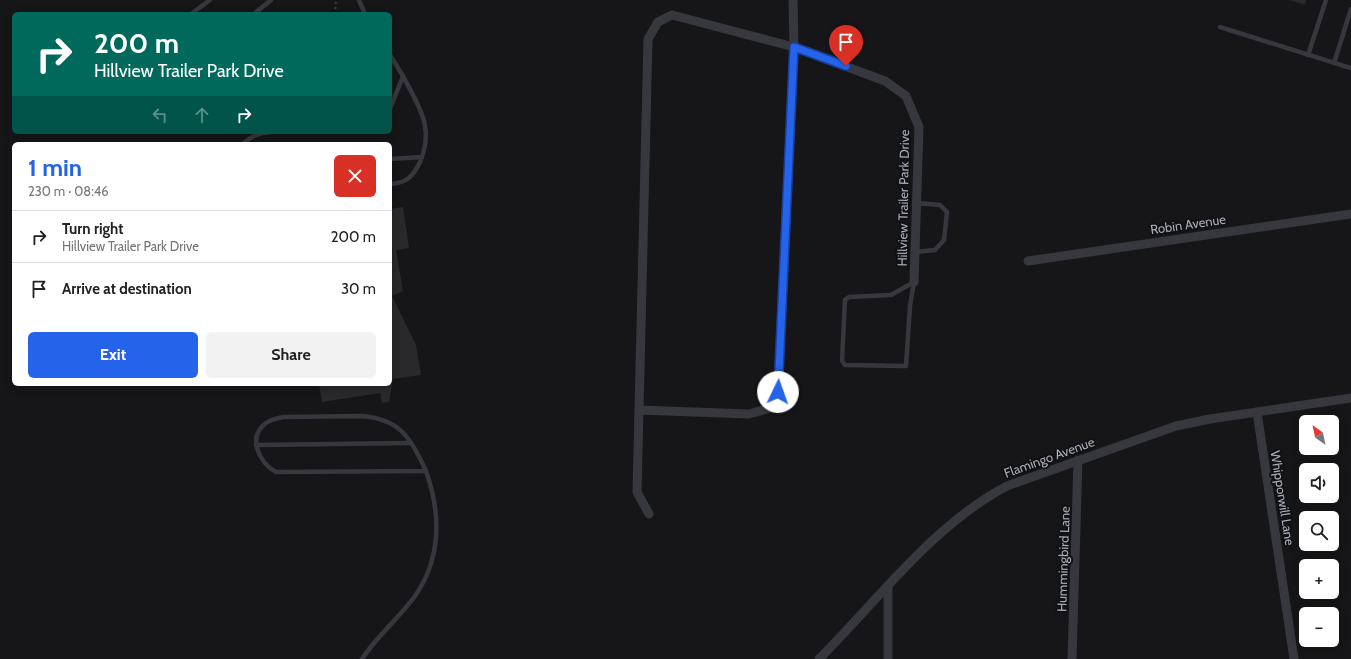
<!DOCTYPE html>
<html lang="en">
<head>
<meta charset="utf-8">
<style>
  :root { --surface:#fff; --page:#f2f2f2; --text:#222; --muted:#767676; --line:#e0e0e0; --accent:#2563eb }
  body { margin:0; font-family:Cabin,sans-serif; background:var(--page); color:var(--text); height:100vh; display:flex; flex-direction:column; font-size:15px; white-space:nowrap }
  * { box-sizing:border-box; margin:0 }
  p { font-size:13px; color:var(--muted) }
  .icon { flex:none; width:22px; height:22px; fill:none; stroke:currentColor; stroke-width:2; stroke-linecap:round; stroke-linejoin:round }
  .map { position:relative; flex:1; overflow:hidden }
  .drawer { position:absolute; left:12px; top:142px; width:380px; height:244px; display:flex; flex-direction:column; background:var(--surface); border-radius:6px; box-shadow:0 2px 10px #0003 }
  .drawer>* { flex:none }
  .top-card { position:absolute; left:12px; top:12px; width:380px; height:122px; border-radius:6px; box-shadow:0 2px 10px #0003; background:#00695c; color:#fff; overflow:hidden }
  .needle { width:26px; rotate:327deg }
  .fabs { position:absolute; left:1299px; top:415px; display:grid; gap:8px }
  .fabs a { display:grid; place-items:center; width:40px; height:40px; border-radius:6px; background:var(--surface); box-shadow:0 2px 10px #0003; font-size:20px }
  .pin { position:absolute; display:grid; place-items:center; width:34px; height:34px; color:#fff; margin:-41px -17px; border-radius:50% 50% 50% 0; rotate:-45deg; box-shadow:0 0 4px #0007 }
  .pin .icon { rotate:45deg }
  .me { position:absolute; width:44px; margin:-22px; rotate:3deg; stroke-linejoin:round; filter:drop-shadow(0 0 3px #0008) }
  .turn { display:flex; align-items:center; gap:14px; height:84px; padding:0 16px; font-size:18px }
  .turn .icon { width:52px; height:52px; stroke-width:2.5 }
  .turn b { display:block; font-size:28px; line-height:34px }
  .lanes { display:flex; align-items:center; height:38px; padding:0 16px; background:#0003; justify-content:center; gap:20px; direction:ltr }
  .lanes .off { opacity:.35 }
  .round { display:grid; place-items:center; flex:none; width:42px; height:42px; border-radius:6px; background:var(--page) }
  .summary { display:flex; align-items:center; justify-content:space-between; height:68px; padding:0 16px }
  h1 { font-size:24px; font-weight:700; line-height:30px; color:var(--accent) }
  .cta { display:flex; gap:8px; margin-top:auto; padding:8px 16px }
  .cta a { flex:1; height:46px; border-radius:6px; background:var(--accent); color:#fff; font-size:16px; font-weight:700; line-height:46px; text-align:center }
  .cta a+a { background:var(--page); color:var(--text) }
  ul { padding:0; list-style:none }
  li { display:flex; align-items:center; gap:12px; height:52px; padding:0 16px; border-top:1px solid var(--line) }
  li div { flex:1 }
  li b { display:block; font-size:15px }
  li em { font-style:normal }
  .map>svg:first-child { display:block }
</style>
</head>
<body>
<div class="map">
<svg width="1351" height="659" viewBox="0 0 1351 659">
  <rect width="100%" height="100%" fill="#161618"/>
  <g fill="#29292c">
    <polygon points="1290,0 1306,0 1305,5"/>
    <polygon points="403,207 409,248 396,250 403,291 392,296 416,345 421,375 393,379 389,402 382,403 380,393 322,402 319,384 390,384 390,209"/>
  </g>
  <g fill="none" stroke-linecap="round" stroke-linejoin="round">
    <polyline stroke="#3d3f44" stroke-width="2" stroke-dasharray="2 3" stroke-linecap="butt" points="335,14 336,0"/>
    <g stroke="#37383d" stroke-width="4.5">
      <polyline points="359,0 365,14"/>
      <polyline points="191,14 210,0"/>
      <polyline points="254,14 271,0"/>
      <polyline points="1220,27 1351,68"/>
      <polyline points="390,55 403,76"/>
      <polyline points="1308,55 1326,0"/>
      <polyline points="1334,63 1351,9"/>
      <path d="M390,109L403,76C419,107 435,128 420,162C413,177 406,183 390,184"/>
      <path d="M243,144C252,135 260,133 271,132"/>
      <polyline points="390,159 422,157"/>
      <polyline points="915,252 935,250 944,240 947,212 940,205 917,203"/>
      <polygon points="914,282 910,306 906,366 845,365 842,361 845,300 849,297 891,295"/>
      <path d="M362,416C400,419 411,438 426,471L276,472C259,463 247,437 266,423C272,419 277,418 284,417Z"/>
      <polyline points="256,445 411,443"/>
      <path d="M362,659C377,636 399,618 415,596C442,557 441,514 426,471"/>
    </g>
    <g stroke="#37383d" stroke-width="9">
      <polyline points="1028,261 1351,214"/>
      <polyline points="639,410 749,414 770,408 778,392 794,47 793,0"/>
      <polyline points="1257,412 1294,659"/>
      <polyline points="649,514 637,492 648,39 658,22 672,15 794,47 885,81 906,96 919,127 914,282"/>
      <path d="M819,659C877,601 934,524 1007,486L1176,426L1210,419L1351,398"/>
      <polyline points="888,659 888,587"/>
      <polyline points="1072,659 1078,460"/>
    </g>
  </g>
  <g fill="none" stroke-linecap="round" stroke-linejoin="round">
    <defs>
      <polyline id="route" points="778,392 794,47 846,66"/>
    </defs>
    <use href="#route" stroke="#184099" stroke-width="10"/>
    <use href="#route" stroke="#2563eb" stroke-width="7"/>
  </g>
  <g text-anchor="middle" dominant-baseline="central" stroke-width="4" stroke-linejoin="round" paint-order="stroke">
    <g font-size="13" fill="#a8adb8" stroke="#111113">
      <text transform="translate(903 198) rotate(-89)">Hillview Trailer Park Drive</text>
      <text transform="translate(1188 224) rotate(-8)">Robin Avenue</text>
      <text transform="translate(1049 457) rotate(-20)">Flamingo Avenue</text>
      <text transform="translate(1283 498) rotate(81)">Whipporwill Lane</text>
      <text transform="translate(1063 559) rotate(-88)">Hummingbird Lane</text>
    </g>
  </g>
</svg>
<div class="fabs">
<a><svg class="needle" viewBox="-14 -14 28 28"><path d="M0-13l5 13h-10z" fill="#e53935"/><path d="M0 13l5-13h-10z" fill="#767676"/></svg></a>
<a><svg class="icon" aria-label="sound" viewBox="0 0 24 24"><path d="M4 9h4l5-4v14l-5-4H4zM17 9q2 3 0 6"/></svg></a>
<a><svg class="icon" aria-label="search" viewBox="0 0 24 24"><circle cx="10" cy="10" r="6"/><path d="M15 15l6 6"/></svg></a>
<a>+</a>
<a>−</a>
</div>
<div class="pin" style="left:846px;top:66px;background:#d93025"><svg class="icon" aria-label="arrive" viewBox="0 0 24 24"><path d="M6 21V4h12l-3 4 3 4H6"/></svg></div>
<svg class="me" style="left:778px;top:392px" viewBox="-20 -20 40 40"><circle r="19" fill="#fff"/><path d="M0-13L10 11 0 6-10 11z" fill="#2563eb"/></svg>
<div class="top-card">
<div class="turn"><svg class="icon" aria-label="right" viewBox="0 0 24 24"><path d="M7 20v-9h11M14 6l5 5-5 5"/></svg><div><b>200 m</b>Hillview Trailer Park Drive</div></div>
<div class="lanes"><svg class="icon off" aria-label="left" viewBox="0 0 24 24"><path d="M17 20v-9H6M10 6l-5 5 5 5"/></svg><svg class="icon off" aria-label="ahead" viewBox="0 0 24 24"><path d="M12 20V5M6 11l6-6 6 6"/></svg><svg class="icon" aria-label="right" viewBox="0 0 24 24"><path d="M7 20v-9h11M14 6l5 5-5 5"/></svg></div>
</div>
<section class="drawer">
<div class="summary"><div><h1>1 min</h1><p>230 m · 08:46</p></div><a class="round" style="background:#d93025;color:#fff"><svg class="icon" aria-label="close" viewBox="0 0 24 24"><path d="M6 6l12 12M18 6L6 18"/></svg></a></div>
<ul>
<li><svg class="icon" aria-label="right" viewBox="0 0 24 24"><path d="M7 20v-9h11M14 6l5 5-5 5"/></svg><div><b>Turn right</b><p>Hillview Trailer Park Drive</p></div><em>200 m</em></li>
<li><svg class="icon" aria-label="arrive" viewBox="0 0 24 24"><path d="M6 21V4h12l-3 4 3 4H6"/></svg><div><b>Arrive at destination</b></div><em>30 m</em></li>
</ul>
<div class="cta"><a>Exit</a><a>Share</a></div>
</section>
</div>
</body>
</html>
